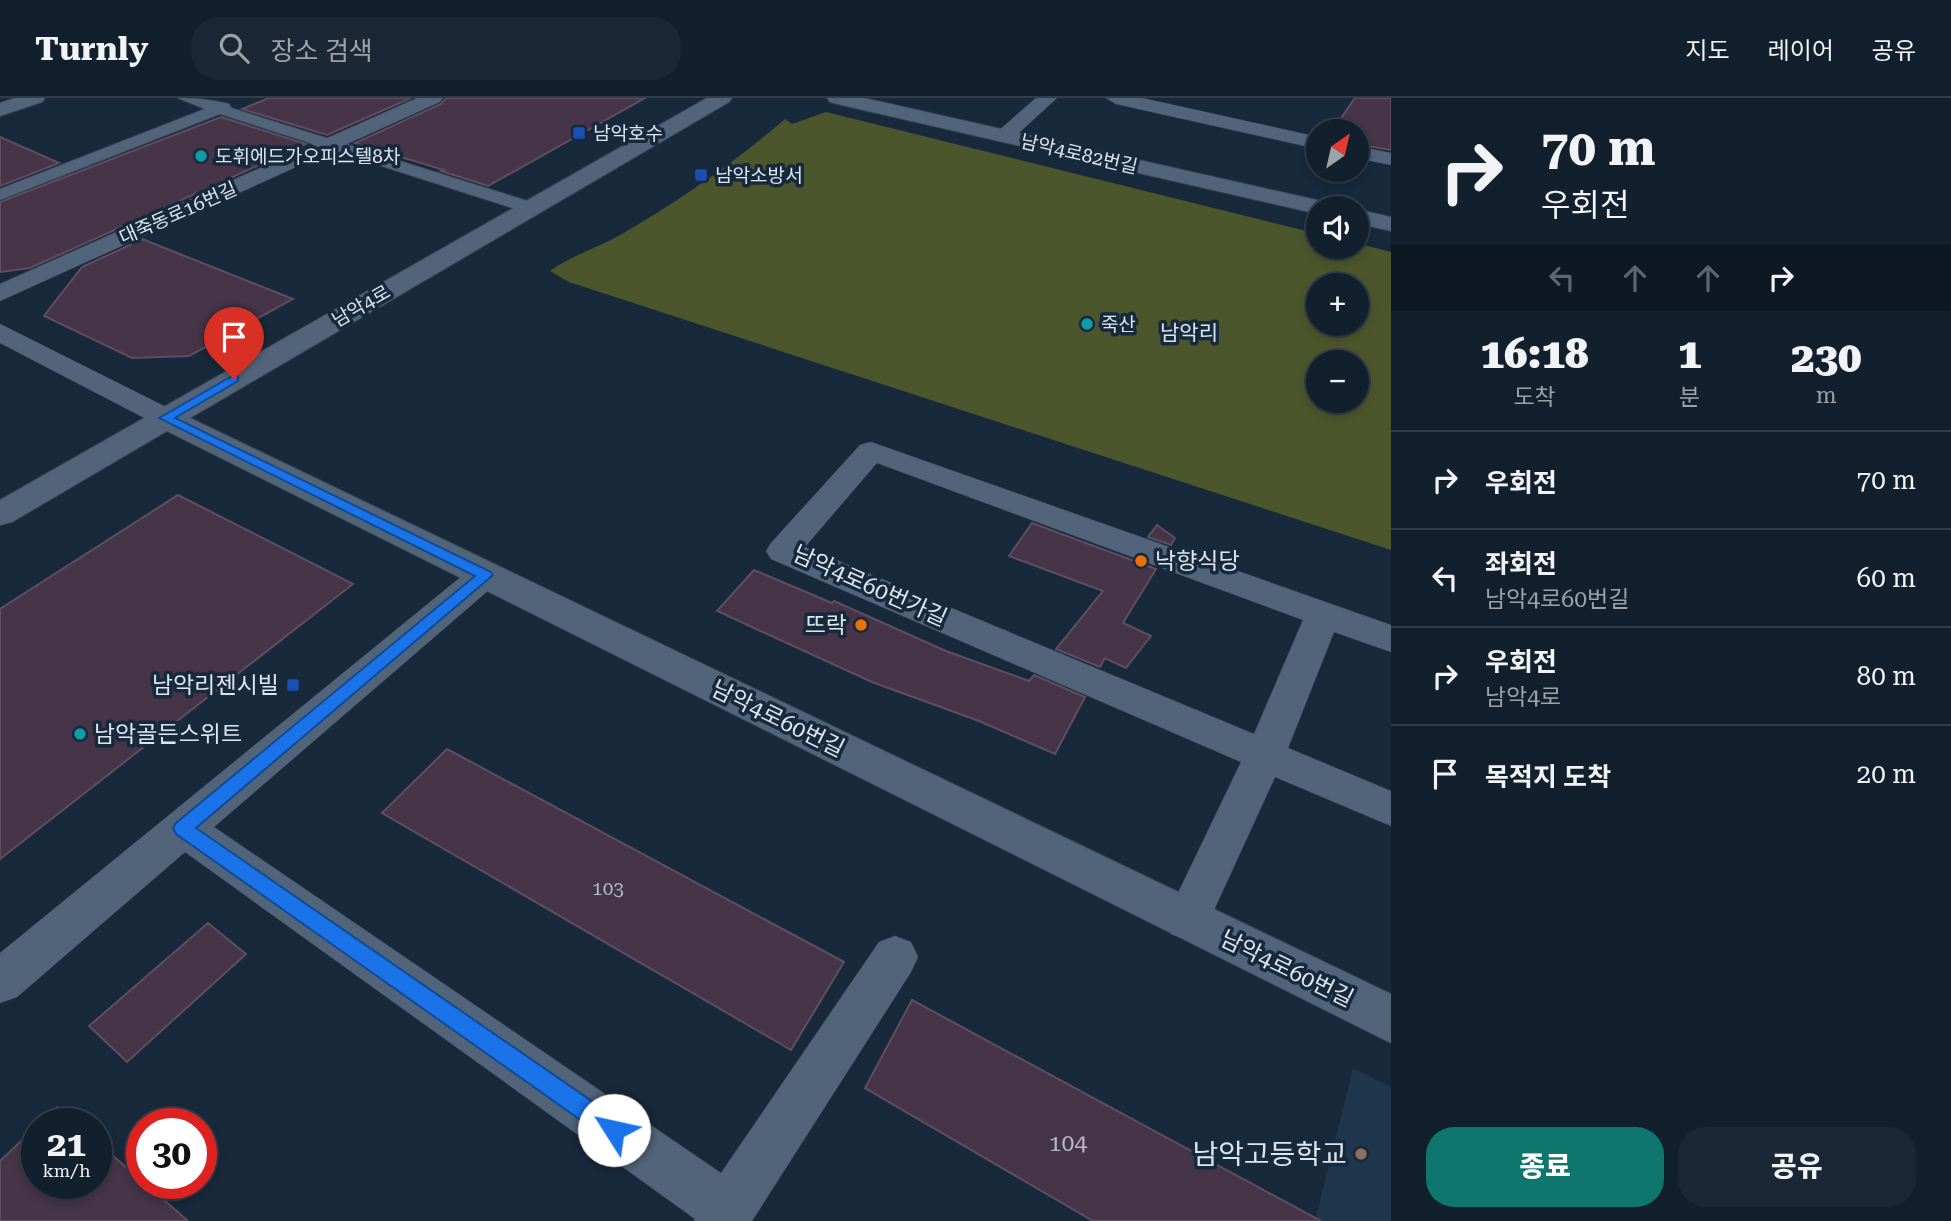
<!DOCTYPE html>
<html lang="ko">
<head>
<meta charset="utf-8">
<style>
  :root { --surface:#121f2c; --page:#1b2734; --text:#f1f3f6; --muted:#9ca2a9; --line:#313d48; --accent:#0f766e }
  body { margin:0; font-family:"Roboto Serif","Noto Sans KR",serif; background:var(--page); color:var(--text); height:100vh; display:flex; flex-direction:column; font-size:26px; white-space:nowrap }
  * { box-sizing:border-box; margin:0 }
  p { font-size:23px; color:var(--muted) }
  .icon { flex:none; width:38px; height:38px; fill:none; stroke:currentColor; stroke-width:2; stroke-linecap:round; stroke-linejoin:round }
  .map { position:relative; flex:1; overflow:hidden }
  .side { display:flex; flex-direction:column; background:var(--surface); width:560px }
  .side>* { flex:none }
  .hud { background:#121f2c; color:var(--text); overflow:hidden }
  .needle { width:46px; rotate:34deg }
  .controls { position:absolute; left:1306px; top:21px; display:grid; gap:14px }
  .controls a { display:grid; place-items:center; width:63px; height:63px; border-radius:50%; background:var(--surface); box-shadow:0 4px 10px #0003,0 0 0 2px var(--line); font-size:35px }
  .speed { position:absolute; left:21px; top:1010px; display:flex; gap:14px; font-size:35px; font-weight:700; text-align:center }
  .speed>* { display:grid; place-content:center; width:91px; height:91px; border-radius:50%; background:var(--surface); box-shadow:0 4px 10px #0003,0 0 0 2px var(--line); line-height:1 }
  .speed small { font-size:18px; font-weight:400 }
  .speed .limit { border:10px solid #d22; background:#fff; color:#111 }
  .pin { position:absolute; display:grid; place-items:center; width:60px; height:60px; color:#fff; margin:-72px -30px; border-radius:50% 50% 50% 0; rotate:-45deg; box-shadow:0 0 7px #0007 }
  .pin .icon { rotate:45deg }
  .me { position:absolute; width:77px; margin:-38px; rotate:305deg; stroke-linejoin:round; filter:drop-shadow(0 0 5px #0008) }
  .turn { display:flex; align-items:center; gap:24px; height:147px; padding:0 35px; font-size:32px }
  .turn .icon { width:91px; height:91px; stroke-width:2.5 }
  .turn b { display:block; font-size:49px; line-height:60px }
  .lanes { display:flex; align-items:center; height:66px; padding:0 35px; background:#0003; justify-content:center; gap:35px; direction:ltr }
  .lanes .off { opacity:.35 }
  .eta { display:flex; justify-content:space-evenly; align-items:center; height:119px; text-align:center }
  .eta b { font-size:42px; font-weight:800; line-height:49px }
  .primary-button { display:flex; gap:14px; margin-top:auto; padding:14px 35px }
  .primary-button a { flex:1; height:80px; border-radius:28px; background:var(--accent); color:#fff; font-size:28px; font-weight:800; line-height:80px; text-align:center }
  .primary-button a+a { background:var(--page); color:var(--text) }
  ul { padding:0; list-style:none }
  li { display:flex; align-items:center; gap:21px; height:98px; padding:0 35px; border-top:2px solid var(--line) }
  li div { flex:1 }
  li b { display:block; font-size:26px }
  li em { font-style:normal }
  header { display:flex; align-items:center; gap:42px; box-sizing:border-box; height:98px; padding:0 35px; background:var(--surface); border-bottom:2px solid var(--line) }
  header strong { font-size:33px }
  nav { display:flex; gap:38px; margin-inline-start:auto; font-size:24px }
  .search { width:490px; height:63px; background:var(--page); display:flex; align-items:center; gap:18px; box-sizing:border-box; padding:0 24px; border-radius:28px; color:var(--muted); font-size:26px }
  main { display:flex; flex:1; min-height:0 }
  .map>svg:first-child { display:block }
</style>
</head>
<body>
<header>
<strong>Turnly</strong>
<div class="search"><svg class="icon" aria-label="search" viewBox="0 0 24 24"><circle cx="10" cy="10" r="6"/><path d="M15 15l6 6"/></svg>장소 검색</div>
<nav><a>지도</a><a>레이어</a><a>공유</a></nav>
</header>
<main>
<div class="map">
<svg width="1391" height="1123" viewBox="0 0 1391 1123">
  <rect width="100%" height="100%" fill="#18293b"/>
  <polygon fill="#20364c" points="1353,970 1391,989 1391,1123 1315,1123"/>
  <path fill="#4c562c" fill-rule="evenodd" d="M826,14L1318,136V149H1356V145L1391,154V452L569,184L550,173C572,157 598,150 622,136C679,103 735,64 785,21L792,26ZM1318,187H1356V226H1318ZM1318,264H1356V303H1318Z"/>
  <g fill="#463448" stroke="#5f4d61" stroke-width="2">
    <polygon points="269,0 411,0 327,37 242,11"/>
    <polygon points="446,0 645,0 488,88 441,73 444,72 355,45 441,6"/>
    <polygon points="1355,0 1391,0 1391,52 1356,46 1356,33 1332,33"/>
    <polygon points="221,19 306,46 30,170 0,174 0,104"/>
    <polygon points="0,39 59,65 0,88"/>
    <polygon points="143,141 152,145 293,201 189,258 132,260 44,218 82,169"/>
    <polygon points="178,397 353,486 0,761 0,511"/>
    <polygon points="1032,425 1156,471 1123,525 1151,538 1126,570 1105,560 1100,569 1056,551 1103,493 1009,458"/>
    <polygon points="1157,427 1175,440 1171,447 1148,439"/>
    <polygon points="754,472 832,505 834,503 946,553 1029,583 1034,577 1085,599 1055,656 979,623 872,584 717,513"/>
    <polygon points="447,651 844,864 791,952 382,715"/>
    <polygon points="208,825 246,856 127,964 89,928"/>
    <polygon points="912,902 1321,1123 1093,1123 865,990"/>
    <polygon points="57,1009 76,1026 39,1026"/>
    <polygon points="37,1028 37,1085 96,1085 96,1043 188,1123 0,1123 0,1063"/>
  </g>
  <g fill="none" stroke-linecap="round" stroke-linejoin="round">
    <defs>
      <path id="pedestrian" d="M178,0C195,0 213,2 229,6L231,10L537,106L540,110L531,115L525,114L220,16L0,102V91L205,11Z"/>
      <g id="minor">
        <polygon points="417,0 443,0 440,4 0,203 0,186"/>
        <polygon points="1036,0 1057,0 1010,43 996,43 993,39 996,35"/>
        <polygon points="1106,0 1142,0 1318,39 1318,51 1116,6"/>
        <polygon points="1356,48 1391,55 1391,67 1356,60"/>
        <polygon points="0,226 176,314 181,320 176,326 166,329 156,326 0,245"/>
        <path d="M871,344L1391,527V554L1334,534L1288,650L1391,693V728L1275,679L1203,836L1187,842L1171,836L1165,822L1241,664L771,461L766,453L771,445L860,347ZM877,365L1303,522L1254,636L805,449Z"/>
        <polygon points="485,466 497,469 502,477 497,485 214,729 721,1075 879,844 895,838 911,844 918,859 911,874 752,1123 694,1123 695,1121 185,754 17,899 0,905 0,855 473,469"/>
      </g>
      <g id="tertiary">
        <polygon points="15,0 45,0 42,4 0,18 0,5"/>
        <polygon points="707,0 732,0 729,4 190,320 1391,896 1391,945 167,333 12,424 0,427 0,402"/>
        <polygon points="827,0 864,0 1321,103 1329,105 1333,110 1318,110 1318,116 837,6 830,4"/>
        <polygon points="1356,111 1391,119 1391,133 1356,125"/>
      </g>
    </defs>
    <use href="#pedestrian" stroke="#374453" stroke-width="2"/>
    <use href="#minor" stroke="#374453" stroke-width="1"/>
    <use href="#tertiary" stroke="#374453" stroke-width="2"/>
    <use href="#pedestrian" fill="#516479" fill-rule="evenodd"/>
    <use href="#minor" fill="#516479" fill-rule="evenodd"/>
    <use href="#tertiary" fill="#516479" fill-rule="evenodd"/>
  </g>
  <polygon fill="#1a73e8" stroke="#114b97" stroke-width="2" points="234,277 238,278 238,283 175,320 491,474 493,477 196,730 622,1024 625,1032 622,1040 614,1043 606,1040 176,736 173,730 176,725 475,478 159,320"/>
  <g fill="#1a4fb4" stroke="#18293b" stroke-width="2.5">
    <rect x="572" y="28" width="14" height="14" rx="3.5"/>
    <rect x="694" y="70" width="14" height="14" rx="3.5"/>
    <rect x="286" y="580" width="14" height="14" rx="3.5"/>
  </g>
  <g fill="#0f9aa8" stroke="#18293b" stroke-width="2.5">
    <circle cx="201" cy="58" r="7"/>
    <circle cx="1087" cy="226" r="7"/>
    <circle cx="80" cy="636" r="7"/>
  </g>
  <g fill="#e8710a" stroke="#18293b" stroke-width="2.5">
    <circle cx="1141" cy="463" r="7"/>
    <circle cx="861" cy="527" r="7"/>
  </g>
  <circle fill="#8d6e63" stroke="#18293b" stroke-width="2.5" cx="1361" cy="1056" r="7"/>
  <g text-anchor="middle" dominant-baseline="central" stroke-width="7" stroke-linejoin="round" paint-order="stroke">
    <g font-size="19" fill="#dae5f1" stroke="#18293b" text-anchor="start">
      <text x="593" y="35">남악호수</text>
      <text x="215" y="58">도휘에드가오피스텔8차</text>
      <text x="715" y="77">남악소방서</text>
      <text x="1101" y="226">죽산</text>
    </g>
    <g font-size="19" fill="#dae5f1" stroke="#18293b">
      <text transform="translate(1079 56) rotate(13)">남악4로82번길</text>
      <text transform="translate(178 115) rotate(-24)">대죽동로16번길</text>
      <text transform="translate(361 208) rotate(-30)">남악4로</text>
    </g>
    <g font-size="19" fill="#b5b9c7">
      <text x="608" y="790">103</text>
    </g>
    <g font-size="21" fill="#dae5f1" stroke="#18293b">
      <text x="1189" y="235">남악리</text>
    </g>
    <g font-size="23" fill="#dae5f1" stroke="#18293b" text-anchor="start">
      <text x="1155" y="463">낙향식당</text>
      <text x="847" y="527" text-anchor="end">뜨락</text>
      <text x="279" y="587" text-anchor="end">남악리젠시빌</text>
      <text x="94" y="636">남악골든스위트</text>
    </g>
    <g font-size="23" fill="#dae5f1" stroke="#18293b">
      <text transform="translate(870 488) rotate(24)">남악4로60번가길</text>
      <text transform="translate(778 621) rotate(26)">남악4로60번길</text>
      <text transform="translate(1287 871) rotate(26)">남악4로60번길</text>
    </g>
    <g font-size="23" fill="#b5b9c7">
      <text x="1068" y="1045">104</text>
    </g>
    <g font-size="28" fill="#dae5f1" stroke="#18293b" text-anchor="end">
      <text x="1347" y="1056">남악고등학교</text>
    </g>
  </g>
</svg>
<div class="controls">
<a><svg class="needle" viewBox="-14 -14 28 28"><path d="M0-13l5 13h-10z" fill="#e53935"/><path d="M0 13l5-13h-10z" fill="#9ca2a9"/></svg></a>
<a><svg class="icon" aria-label="sound" viewBox="0 0 24 24"><path d="M4 9h4l5-4v14l-5-4H4zM17 9q2 3 0 6"/></svg></a>
<a>+</a>
<a>−</a>
</div>
<div class="speed"><div>21<small>km/h</small></div><div class="limit">30</div></div>
<div class="pin" style="left:234px;top:281px;background:#d93025"><svg class="icon" aria-label="arrive" viewBox="0 0 24 24"><path d="M6 21V4h12l-3 4 3 4H6"/></svg></div>
<svg class="me" style="left:614px;top:1032px" viewBox="-20 -20 40 40"><circle r="19" fill="#fff"/><path d="M0-13L10 11 0 6-10 11z" fill="#1a73e8"/></svg>
</div>
<section class="side">
<div class="hud">
<div class="turn"><svg class="icon" aria-label="right" viewBox="0 0 24 24"><path d="M7 20v-9h11M14 6l5 5-5 5"/></svg><div><b>70 m</b>우회전</div></div>
<div class="lanes"><svg class="icon off" aria-label="left" viewBox="0 0 24 24"><path d="M17 20v-9H6M10 6l-5 5 5 5"/></svg><svg class="icon off" aria-label="ahead" viewBox="0 0 24 24"><path d="M12 20V5M6 11l6-6 6 6"/></svg><svg class="icon off" aria-label="ahead" viewBox="0 0 24 24"><path d="M12 20V5M6 11l6-6 6 6"/></svg><svg class="icon" aria-label="right" viewBox="0 0 24 24"><path d="M7 20v-9h11M14 6l5 5-5 5"/></svg></div>
</div>
<div class="eta">
<div><b>16:18</b><p>도착</p></div>
<div><b>1</b><p>분</p></div>
<div><b>230</b><p>m</p></div>
</div>
<ul>
<li><svg class="icon" aria-label="right" viewBox="0 0 24 24"><path d="M7 20v-9h11M14 6l5 5-5 5"/></svg><div><b>우회전</b></div><em>70 m</em></li>
<li><svg class="icon" aria-label="left" viewBox="0 0 24 24"><path d="M17 20v-9H6M10 6l-5 5 5 5"/></svg><div><b>좌회전</b><p>남악4로60번길</p></div><em>60 m</em></li>
<li><svg class="icon" aria-label="right" viewBox="0 0 24 24"><path d="M7 20v-9h11M14 6l5 5-5 5"/></svg><div><b>우회전</b><p>남악4로</p></div><em>80 m</em></li>
<li><svg class="icon" aria-label="arrive" viewBox="0 0 24 24"><path d="M6 21V4h12l-3 4 3 4H6"/></svg><div><b>목적지 도착</b></div><em>20 m</em></li>
</ul>
<div class="primary-button"><a>종료</a><a>공유</a></div>
</section>
</main>
</body>
</html>
